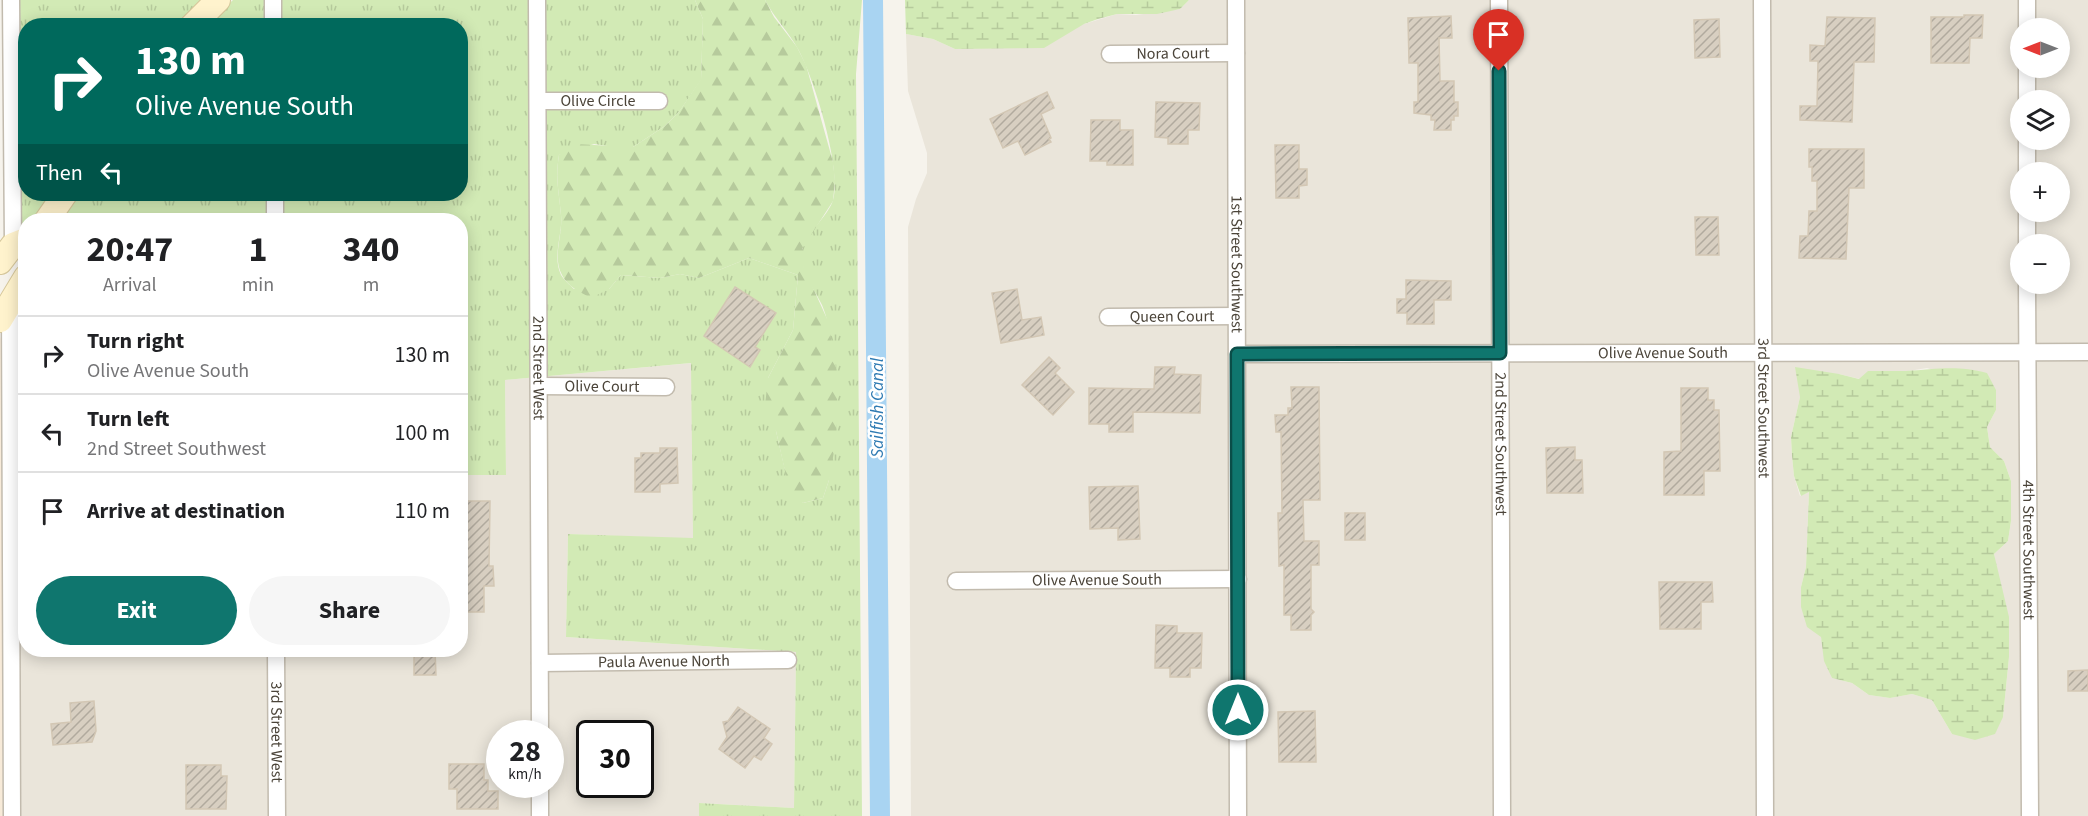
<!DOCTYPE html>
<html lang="en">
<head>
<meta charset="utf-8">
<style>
  :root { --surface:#fff; --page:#f6f6f6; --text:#202124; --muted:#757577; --line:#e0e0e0; --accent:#0f766e }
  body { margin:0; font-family:"Source Sans 3",sans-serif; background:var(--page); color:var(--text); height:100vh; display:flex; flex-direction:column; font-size:22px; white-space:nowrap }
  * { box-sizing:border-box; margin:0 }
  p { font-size:20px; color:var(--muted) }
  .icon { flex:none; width:33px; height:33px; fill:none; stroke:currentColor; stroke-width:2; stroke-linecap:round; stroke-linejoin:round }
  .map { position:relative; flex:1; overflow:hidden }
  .panel { position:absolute; left:18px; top:213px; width:450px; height:444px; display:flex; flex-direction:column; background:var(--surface); border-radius:24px; box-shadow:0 3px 15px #0003 }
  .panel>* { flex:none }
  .hud { position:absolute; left:18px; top:18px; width:450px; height:183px; border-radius:24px; box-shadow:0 3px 15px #0003; background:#00695c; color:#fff; overflow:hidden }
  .needle { width:39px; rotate:270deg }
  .tools { position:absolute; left:2010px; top:18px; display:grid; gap:12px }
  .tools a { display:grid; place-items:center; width:60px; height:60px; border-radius:50%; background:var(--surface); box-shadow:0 3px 15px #0003; font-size:30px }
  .speed { position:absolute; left:486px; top:720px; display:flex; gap:12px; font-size:30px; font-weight:700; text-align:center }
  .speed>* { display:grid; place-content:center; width:78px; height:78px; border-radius:50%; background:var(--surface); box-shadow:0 3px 15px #0003; line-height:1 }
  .speed small { font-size:15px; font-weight:400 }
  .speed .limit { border:3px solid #111; border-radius:9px; background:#fff; color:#111 }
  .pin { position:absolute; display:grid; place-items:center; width:51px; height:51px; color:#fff; margin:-62px -26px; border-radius:50% 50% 50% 0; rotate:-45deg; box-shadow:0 0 6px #0007 }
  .pin .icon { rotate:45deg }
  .me { position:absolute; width:66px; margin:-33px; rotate:0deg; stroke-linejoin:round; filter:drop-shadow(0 0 4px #0008) }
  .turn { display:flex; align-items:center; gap:21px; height:126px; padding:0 18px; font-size:27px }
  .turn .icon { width:78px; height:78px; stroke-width:2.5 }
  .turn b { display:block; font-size:42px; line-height:51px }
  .then { display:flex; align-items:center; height:57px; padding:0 18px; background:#0003; gap:12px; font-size:22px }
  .eta { display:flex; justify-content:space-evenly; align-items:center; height:102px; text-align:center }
  .eta b { font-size:36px; font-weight:700; line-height:42px }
  .cta { display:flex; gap:12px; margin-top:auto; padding:12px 18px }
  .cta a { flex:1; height:69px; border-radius:36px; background:var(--accent); color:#fff; font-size:24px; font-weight:700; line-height:69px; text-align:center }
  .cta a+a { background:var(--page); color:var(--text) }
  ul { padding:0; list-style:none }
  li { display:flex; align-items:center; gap:18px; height:78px; padding:0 18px; border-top:2px solid var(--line) }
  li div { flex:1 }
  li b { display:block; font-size:22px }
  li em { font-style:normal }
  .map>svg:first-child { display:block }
</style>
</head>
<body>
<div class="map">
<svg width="2088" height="816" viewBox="0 0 2088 816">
  <defs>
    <pattern id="grass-tufts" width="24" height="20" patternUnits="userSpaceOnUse" patternTransform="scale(1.5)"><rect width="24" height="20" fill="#d2eab5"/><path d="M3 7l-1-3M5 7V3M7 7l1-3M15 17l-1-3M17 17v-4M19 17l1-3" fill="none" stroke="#b6ca9c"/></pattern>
    <pattern id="forest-firs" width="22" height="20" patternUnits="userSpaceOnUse" patternTransform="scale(1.5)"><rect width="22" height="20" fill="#d2eab5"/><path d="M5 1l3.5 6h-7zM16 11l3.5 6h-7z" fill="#b6ca9c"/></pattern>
    <pattern id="wetland-marsh" width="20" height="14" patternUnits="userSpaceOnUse" patternTransform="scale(1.5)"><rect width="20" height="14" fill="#d2eab5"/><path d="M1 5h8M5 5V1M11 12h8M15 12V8" fill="none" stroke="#b6ca9c"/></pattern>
    <pattern id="building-hatch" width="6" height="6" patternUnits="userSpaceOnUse" patternTransform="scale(1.5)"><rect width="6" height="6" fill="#d8cfc1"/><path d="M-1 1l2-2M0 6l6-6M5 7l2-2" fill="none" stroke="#b1aa9e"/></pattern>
  </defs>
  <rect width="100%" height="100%" fill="#f6f3ec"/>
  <g fill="#eae5da" fill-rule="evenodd">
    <path d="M1189,0H2088V816H911L908,227L916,199L927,173V153L908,91L906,34L933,39L955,49L1084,24L1117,14L1136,15L1180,9ZM2020,28H2060V68H2020ZM2020,100H2060V140H2020ZM2020,172H2060V212H2020ZM2020,244H2060V284H2020ZM1927,368L1996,390V410L1987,427L1990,447L2004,461L2011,481V521L2008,541L1994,554L2009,657L2003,717L1952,734L1932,700L1912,694L1890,698L1869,695L1852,683L1832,678L1821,637L1801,587L1806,567L1809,492L1800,496L1794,476L1792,456L1791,437L1800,397L1839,374L1860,379Z"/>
    <path d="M692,363L693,539L568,534L566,637L796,652L794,808L700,803L699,816H10L7,383H25L26,650H460L461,475L506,474L505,380ZM500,734H550V784H500ZM590,734H640V784H590Z"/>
  </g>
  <polygon fill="#f7ead8" points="7,327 10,816 0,816 0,339"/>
  <g fill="url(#grass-tufts)">
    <polygon points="5,0 204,0 177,25 26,26 26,194 53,194 34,220 26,220 25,229 14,234"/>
    <path d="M233,0H695L703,19L701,80L679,112L665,126L633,147H614L594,144L559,155C555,179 559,191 561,215C563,234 552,256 561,275C564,280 570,285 574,289H609L621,275L660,278L680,274L699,278L749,258L798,275L793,330L768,378L776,431L785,470L803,503L823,498L829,480L830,341C829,328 827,317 822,305C814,288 799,271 802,250C804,236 829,215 833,200C842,169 814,78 798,49C788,31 775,19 765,0H862L856,74L862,816H699V803L794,808L796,652L566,637L568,534L693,538L691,363L505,380L506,475H461L460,220H59L77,194H460V26L206,25Z"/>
    <polygon points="25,297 25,383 7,383 7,327"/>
  </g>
  <path fill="url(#forest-firs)" d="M695,0H765L774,17L797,47L806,65L833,162L835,181L833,201L802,249L804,268L828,321L838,379L836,440L829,480L823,498L803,503L789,489L776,431L764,415L768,378L793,330L798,275L749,258L699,278L680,274L660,278L621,275L609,289L591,298C580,292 568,287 562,275C552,257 563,235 561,215C559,191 555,179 559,155L575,144L633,147L665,126L679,112L701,79L703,19Z"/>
  <g fill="url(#wetland-marsh)">
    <polygon points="905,0 1189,0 1180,9 1157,14 1117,14 1098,19 1084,24 1044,48 955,49 933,39 906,34"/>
    <path d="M1795,367L1839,374L1859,379L1868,371C1880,371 1893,371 1906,371C1936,369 1958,365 1987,373L1996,390V410L1987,427L1990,447L2004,461L2011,481V521L2008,541L1994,554L2009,617V657L2003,717L1995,734L1975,740L1952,734L1932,700L1912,694L1890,698L1869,695L1852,683L1832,678L1824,661L1821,637L1807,627L1801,607V587L1806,567L1809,492L1801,496L1794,476L1792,456L1791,437L1800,397Z"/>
  </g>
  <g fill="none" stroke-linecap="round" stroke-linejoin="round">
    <polyline stroke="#a9d4f2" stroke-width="20" points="873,0 880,816"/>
  </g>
  <g fill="url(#building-hatch)" stroke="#d3c7b4" stroke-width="1.5">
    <polygon points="1964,15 1983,15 1982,38 1970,38 1969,63 1931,63 1931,17 1964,17"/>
    <polygon points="1451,16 1452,38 1439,38 1440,81 1454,81 1454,102 1458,102 1458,116 1454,116 1454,120 1451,120 1451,130 1434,130 1435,120 1431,120 1431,115 1414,113 1414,102 1418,102 1418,63 1409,63 1408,18"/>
    <polygon points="1827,17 1875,18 1874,62 1854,62 1852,122 1800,120 1800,106 1817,106 1818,61 1810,61 1810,45 1825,46"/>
    <polygon points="1719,19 1720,57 1695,58 1694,20"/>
    <polygon points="1047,92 1054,108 1041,114 1051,138 1049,139 1051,142 1025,155 1018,141 1003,148 990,119"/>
    <polygon points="1156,102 1200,103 1199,130 1188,130 1188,144 1168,144 1168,138 1155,137"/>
    <polygon points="1091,120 1120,120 1120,130 1133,130 1133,165 1107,165 1107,161 1090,161"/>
    <polygon points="1275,145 1299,145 1299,169 1307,169 1307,185 1299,186 1299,198 1276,198"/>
    <polygon points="1809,149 1864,149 1864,188 1849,188 1846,259 1799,258 1800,236 1808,236 1809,211 1817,211 1817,181 1812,181 1812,167 1809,167"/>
    <polygon points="1695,217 1718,217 1719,255 1696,255"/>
    <polygon points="1406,280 1451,281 1451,300 1434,300 1434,324 1407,324 1407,313 1397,313 1397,299 1406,299"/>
    <polygon points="735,287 776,313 755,347 760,350 750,367 704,336"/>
    <polygon points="1017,289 1022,320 1041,317 1044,335 1001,343 992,293"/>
    <polygon points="1049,357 1060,368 1055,373 1074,392 1053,415 1022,385"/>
    <polygon points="1155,367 1175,367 1174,374 1201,375 1200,413 1133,412 1133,432 1109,432 1109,424 1089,424 1089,388 1154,389"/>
    <polygon points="1291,387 1319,387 1320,500 1303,500 1304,541 1319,541 1319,565 1311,565 1311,609 1314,612 1311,615 1311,630 1291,630 1291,615 1284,615 1284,565 1279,566 1278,513 1282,513 1281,432 1276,432 1275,415 1288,415 1288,408 1292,408"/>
    <polygon points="1681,388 1708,388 1708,400 1714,400 1714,410 1719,410 1720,471 1704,471 1704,495 1664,495 1664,452 1681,451"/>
    <polygon points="1575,447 1575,460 1582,460 1583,493 1547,493 1546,448"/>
    <polygon points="660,448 677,448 678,483 660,484 660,492 635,492 635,458 641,458 641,453 660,453"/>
    <polygon points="1138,486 1140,539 1118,540 1118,528 1090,529 1089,487"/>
    <polygon points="464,501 490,501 489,566 493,566 494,586 484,586 484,612 460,612"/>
    <rect x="1345" y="513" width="20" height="27"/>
    <polygon points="1659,582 1712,582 1713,602 1701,602 1701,629 1660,629"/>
    <polygon points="1156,625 1177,626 1177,633 1202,633 1201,668 1190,668 1190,677 1170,677 1170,668 1155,668"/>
    <polygon points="414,650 435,650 436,675 414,675"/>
    <polygon points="2088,670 2088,691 2068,691 2068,671"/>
    <polygon points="94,701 96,731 92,742 53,745 51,724 71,722 70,703"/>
    <polygon points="738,707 770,729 764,738 772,744 761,760 754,756 745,768 719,749 727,737 723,722 728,721"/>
    <polygon points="1315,711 1316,762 1279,762 1278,712"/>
    <polygon points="449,764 484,764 484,780 488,780 488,791 498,791 498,809 457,809 457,789 449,789"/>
    <polygon points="186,765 221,765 221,776 227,776 226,809 186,809"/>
  </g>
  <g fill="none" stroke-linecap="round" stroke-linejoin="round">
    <defs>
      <g id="street">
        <polyline points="11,0 13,245"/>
        <polyline points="273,0 273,26"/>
        <path id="s1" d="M537,0L540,734"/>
        <path id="s2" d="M1236,0L1238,816"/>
        <path id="s3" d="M1499,0L1502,816"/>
        <path id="s4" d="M1762,0L1765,816"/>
        <polyline points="2027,0 2027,28"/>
        <path id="s5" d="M1110,54L1236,53"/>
        <polyline points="2027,68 2027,100"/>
        <path id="s6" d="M538,101H659"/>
        <polyline points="2027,140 2027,172"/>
        <polyline points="275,194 275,220"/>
        <polyline points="2027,212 2027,244"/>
        <path id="s7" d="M2027,284L2030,816"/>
        <polyline points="10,304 12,816"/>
        <path id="s8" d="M1108,317L1236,316"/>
        <path id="s9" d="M1237,354L2088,352"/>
        <path id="s10" d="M539,386L666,387"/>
        <path id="s11" d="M956,581L1238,579"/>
        <path id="s12" d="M276,650L277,816"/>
        <path id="s13" d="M540,663L788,660"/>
        <polyline points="540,816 540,784"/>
      </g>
      <g id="secondary">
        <polyline points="192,26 218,0"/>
        <polyline points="47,220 65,194"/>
        <polyline points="0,262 13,245 26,240"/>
        <polyline points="0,320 26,277"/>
      </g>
    </defs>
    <use href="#street" stroke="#c2bbae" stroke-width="19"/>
    <use href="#secondary" stroke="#d6c79b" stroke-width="26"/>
    <use href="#street" stroke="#fff" stroke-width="16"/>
    <use href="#secondary" stroke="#fff3cd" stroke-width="24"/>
  </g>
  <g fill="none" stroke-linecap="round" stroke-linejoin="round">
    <defs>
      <polyline id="route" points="1238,710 1237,354 1500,353 1499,71"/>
    </defs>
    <use href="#route" stroke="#0a4d48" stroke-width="15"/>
    <use href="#route" stroke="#0f766e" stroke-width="10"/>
  </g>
  <g text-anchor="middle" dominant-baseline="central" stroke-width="5" stroke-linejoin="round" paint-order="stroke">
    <g font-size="16" fill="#4b4439" stroke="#fff">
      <text stroke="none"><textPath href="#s5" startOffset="63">Nora Court</textPath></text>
      <text stroke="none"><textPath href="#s6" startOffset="60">Olive Circle</textPath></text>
      <text stroke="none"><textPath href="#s2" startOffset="264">1st Street Southwest</textPath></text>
      <text stroke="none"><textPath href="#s8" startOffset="64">Queen Court</textPath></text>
      <text stroke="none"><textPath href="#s9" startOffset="426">Olive Avenue South</textPath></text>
      <text stroke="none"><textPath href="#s1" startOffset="368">2nd Street West</textPath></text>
      <text stroke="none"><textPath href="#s10" startOffset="63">Olive Court</textPath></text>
      <text stroke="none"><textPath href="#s4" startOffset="408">3rd Street Southwest</textPath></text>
      <text stroke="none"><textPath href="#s3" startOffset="444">2nd Street Southwest</textPath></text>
      <text stroke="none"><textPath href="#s7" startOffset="266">4th Street Southwest</textPath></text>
      <text stroke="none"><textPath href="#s11" startOffset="141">Olive Avenue South</textPath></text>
      <text stroke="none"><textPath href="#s13" startOffset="124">Paula Avenue North</textPath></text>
      <text stroke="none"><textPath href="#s12" startOffset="82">3rd Street West</textPath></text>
    </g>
    <g font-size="18" font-style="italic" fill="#2e7ab2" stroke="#fff">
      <text transform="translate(877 408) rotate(-90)">Sailfish Canal</text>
    </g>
  </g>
</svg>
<div class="tools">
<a><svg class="needle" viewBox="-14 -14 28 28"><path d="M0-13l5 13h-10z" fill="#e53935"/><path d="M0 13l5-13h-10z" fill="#757577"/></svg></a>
<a><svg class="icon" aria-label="layers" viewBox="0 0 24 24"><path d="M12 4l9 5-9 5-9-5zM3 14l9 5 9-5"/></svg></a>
<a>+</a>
<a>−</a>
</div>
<div class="speed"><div>28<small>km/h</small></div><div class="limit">30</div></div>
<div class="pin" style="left:1499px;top:71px;background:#d93025"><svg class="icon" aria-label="arrive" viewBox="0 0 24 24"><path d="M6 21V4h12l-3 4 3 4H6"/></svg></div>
<svg class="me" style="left:1238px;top:710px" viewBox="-20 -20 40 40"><circle r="17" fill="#0f766e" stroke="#fff" stroke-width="3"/><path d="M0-11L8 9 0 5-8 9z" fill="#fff"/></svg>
<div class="hud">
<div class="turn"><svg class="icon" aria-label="right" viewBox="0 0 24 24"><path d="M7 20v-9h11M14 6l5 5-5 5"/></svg><div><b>130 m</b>Olive Avenue South</div></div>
<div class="then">Then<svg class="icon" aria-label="left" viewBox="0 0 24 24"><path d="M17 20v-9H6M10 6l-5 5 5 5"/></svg></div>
</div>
<section class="panel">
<div class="eta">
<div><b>20:47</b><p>Arrival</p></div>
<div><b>1</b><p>min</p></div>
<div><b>340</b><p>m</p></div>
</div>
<ul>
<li><svg class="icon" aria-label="right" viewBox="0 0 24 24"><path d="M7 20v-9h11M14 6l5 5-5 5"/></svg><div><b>Turn right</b><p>Olive Avenue South</p></div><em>130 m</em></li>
<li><svg class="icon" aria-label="left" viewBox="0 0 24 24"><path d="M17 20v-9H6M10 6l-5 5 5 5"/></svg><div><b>Turn left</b><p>2nd Street Southwest</p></div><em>100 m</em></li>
<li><svg class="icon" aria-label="arrive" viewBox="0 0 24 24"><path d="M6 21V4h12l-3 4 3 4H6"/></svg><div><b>Arrive at destination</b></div><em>110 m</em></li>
</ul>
<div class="cta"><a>Exit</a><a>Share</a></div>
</section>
</div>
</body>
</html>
